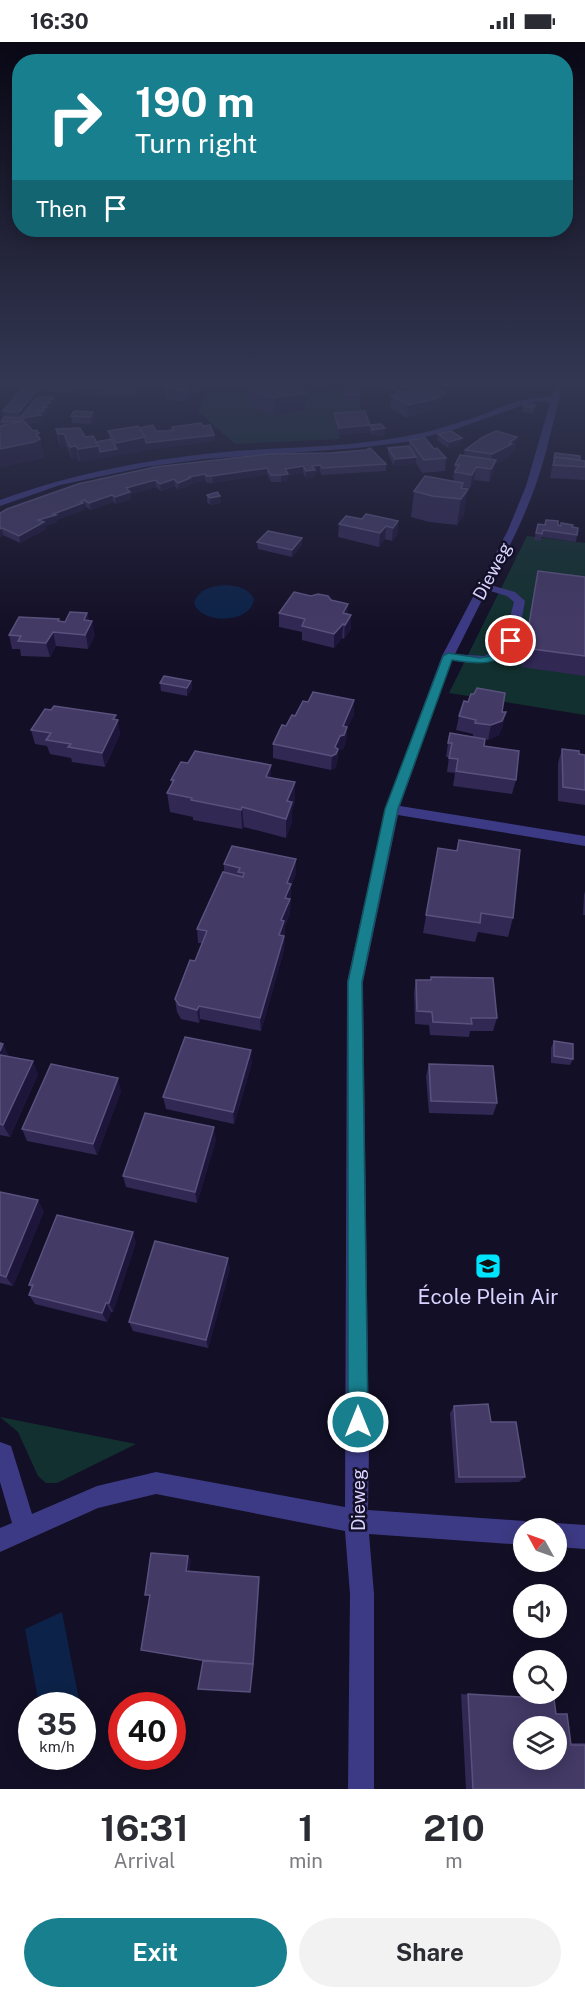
<!DOCTYPE html>
<html lang="en">
<head>
<meta charset="utf-8">
<style>
  :root { --surface:#fff; --page:#f2f2f3; --text:#2b2b33; --muted:#7c7c81; --accent:#187f8f }
  body { margin:0; font-family:"Public Sans",sans-serif; background:var(--page); color:var(--text); height:100vh; display:flex; flex-direction:column; font-size:22px; white-space:nowrap }
  * { box-sizing:border-box; margin:0 }
  p { font-size:20px; color:var(--muted) }
  .icon { flex:none; width:33px; height:33px; fill:none; stroke:currentColor; stroke-width:2; stroke-linecap:round; stroke-linejoin:round }
  .map { position:relative; height:1747px; overflow:hidden }
  .side { display:flex; flex-direction:column; background:var(--surface); flex:1 }
  .side>* { flex:none }
  .banner { position:absolute; left:12px; top:12px; width:561px; height:183px; border-radius:24px; box-shadow:0 3px 15px #0003; background:#187f8f; color:#fff; overflow:hidden }
  .needle { width:39px; rotate:310deg }
  .fabs { position:absolute; left:513px; top:1476px; display:grid; gap:12px }
  .fabs a { display:grid; place-items:center; width:54px; height:54px; border-radius:50%; background:var(--surface); box-shadow:0 3px 15px #0003; font-size:30px }
  .speed { position:absolute; left:18px; top:1650px; display:flex; gap:12px; font-size:30px; font-weight:700; text-align:center }
  .speed>* { display:grid; place-content:center; width:78px; height:78px; border-radius:50%; background:var(--surface); box-shadow:0 3px 15px #0003; line-height:1 }
  .speed small { font-size:15px; font-weight:400 }
  .speed .limit { border:9px solid #d22; background:#fff; color:#111 }
  .pin { position:absolute; display:grid; place-items:center; width:51px; height:51px; color:#fff; margin:-26px; border:3px solid #fff; border-radius:50%; box-shadow:0 2px 6px #0007 }
  .me { position:absolute; width:66px; margin:-33px; rotate:0deg; stroke-linejoin:round; filter:drop-shadow(0 0 4px #0008) }
  .turn { display:flex; align-items:center; gap:21px; height:126px; padding:0 24px; font-size:27px }
  .turn .icon { width:78px; height:78px; stroke-width:2.5 }
  .turn b { display:block; font-size:42px; line-height:51px }
  .then { display:flex; align-items:center; height:57px; padding:0 24px; background:#0003; gap:12px; font-size:22px }
  .eta { display:flex; justify-content:space-evenly; align-items:center; height:102px; text-align:center }
  .eta b { font-size:36px; font-weight:700; line-height:42px }
  .action { display:flex; gap:12px; margin-top:auto; padding:12px 24px }
  .action a { flex:1; height:69px; border-radius:36px; background:var(--accent); color:#fff; font-size:24px; font-weight:700; line-height:69px; text-align:center }
  .action a+a { background:var(--page); color:var(--text) }
  .status { display:flex; justify-content:space-between; align-items:center; height:42px; padding:0 30px; background:var(--surface); direction:ltr }
  .status svg { height:16px; fill:currentColor }
  .map>svg:first-child { display:block }
</style>
</head>
<body>
<div class="status"><b>16:30</b><svg viewBox="0 0 49 12"><path d="M0 12V9h3v3zM5 12V6h3v6zM10 12V3h3v9zM15 12V0h3v12zM26 1h20v11H26zM47 4h2v5h-2z"/></svg></div>
<div class="map">
<svg width="585" height="1747" viewBox="0 0 585 1747">
  <rect width="100%" height="100%" fill="#130f26"/>
  <g fill="#12302f">
    <polygon points="213,342 306,342 354,346 362,368 332,371 340,397 235,402 198,369"/>
    <polygon points="527,494 585,501 585,673 449,651"/>
    <polygon points="0,1375 136,1402 57,1441 46,1441 38,1434 18,1390"/>
  </g>
  <g fill="#0c2248">
    <path d="M226,543C238,544 248,546 254,557C251,582 201,583 194,561C199,546 213,544 226,543Z"/>
    <polygon points="62,1570 80,1663 39,1663 25,1587"/>
  </g>
  <g fill="none" stroke-linecap="round" stroke-linejoin="round">
    <g fill="#3d3a85" fill-rule="evenodd">
      <polygon points="349,342 506,342 392,347"/>
      <path d="M555,342H563C554,375 547,412 535,445C523,479 506,511 490,543L515,550L525,559C523,570 518,602 511,609C497,625 470,622 452,618L400,764L585,794V804L398,773L363,940L369,1404L368,1468L524,1479L532,1483L534,1486H524V1503L369,1492L374,1552V1747H348L350,1552L345,1489L156,1452L98,1466L0,1510V1486L12,1481L0,1440V1400L11,1404L32,1472L97,1444L156,1430L345,1465L347,940L385,767L442,614L508,488L526,444L550,361L538,359L526,362L456,387L406,400L357,406L205,417L145,425L60,443L0,464V458C76,430 155,416 235,409C292,405 351,405 407,394C430,390 451,383 473,376C499,367 524,353 551,356ZM487,548L507,554L514,560L502,605L484,614L455,612Z"/>
      <polygon points="556,1481 585,1483 585,1507 556,1505 556,1486 547,1486"/>
    </g>
  </g>
  <g fill="#312854">
    <polygon points="7,342 143,342 143,345 134,355 110,354 38,348 40,355 53,357 54,364 51,364 52,367 48,368 48,371 45,372 46,375 42,376 42,380 27,382 33,389 39,391 44,415 38,417 0,425 0,384 2,384 1,380 4,375 3,369 22,347 19,347 12,350 11,346 8,346"/>
    <polygon points="156,342 204,342 199,352 192,352 188,360 166,358 165,349 156,348"/>
    <polygon points="303,344 305,368 274,373 250,363 250,346"/>
    <polygon points="343,345 360,352 360,358 345,359 342,351"/>
    <polygon points="428,346 445,351 443,363 432,369 407,376 390,366 391,354 394,353 395,348 405,351"/>
    <polygon points="535,363 533,372 522,370 523,364"/>
    <polygon points="74,369 94,377 91,382 72,381 71,374"/>
    <polygon points="334,371 370,383 385,393 372,394 370,390 339,393 334,378"/>
    <polygon points="172,385 214,393 215,399 147,408 80,420 78,417 72,417 66,404 60,405 58,399 56,387 85,395 96,400 110,397 108,389 139,386 156,389 165,389 172,388"/>
    <polygon points="438,392 461,403 448,406 437,398"/>
    <polygon points="517,395 515,408 511,411 510,415 495,422 494,431 489,440 474,438 470,446 463,445 464,472 457,483 429,480 411,475 414,449 454,439 454,436 453,436 455,423 464,413 465,408"/>
    <polygon points="409,398 434,407 446,416 445,429 422,431 416,421 394,424 388,412 388,406 409,404"/>
    <polygon points="555,411 585,419 585,438 550,436"/>
    <polygon points="386,422 386,429 322,433 320,430 315,430 315,435 306,436 303,431 288,433 288,439 281,440 271,440 267,432 213,441 207,441 205,438 191,442 191,443 178,448 175,444 161,449 156,445 130,452 131,457 116,462 113,460 91,468 86,465 84,466 84,468 57,478 57,480 45,484 46,487 20,501 3,493 0,495 0,471 155,425"/>
    <polygon points="207,453 220,454 221,461 210,463 207,460"/>
    <polygon points="362,477 398,479 397,493 392,499 385,497 379,505 338,495 339,482"/>
    <polygon points="538,482 572,485 577,493 576,500 541,495 541,499 534,498"/>
    <polygon points="257,500 302,503 292,515 258,507"/>
    <polygon points="538,529 585,535 585,634 521,625"/>
    <polygon points="331,558 348,562 348,572 351,573 351,587 344,597 342,596 334,606 302,598 302,590 279,585 279,571"/>
    <polygon points="87,571 89,579 95,593 88,607 56,604 50,615 21,614 20,607 12,607 9,593 59,579 65,580"/>
    <polygon points="191,639 192,647 187,654 161,649 160,641"/>
    <polygon points="502,670 506,670 502,685 499,693 488,698 485,697 484,704 516,738 512,752 453,744 455,731 447,730 449,715 446,715 448,701 473,695 473,692 456,688 459,674"/>
    <polygon points="354,672 347,686 346,700 343,707 339,708 338,711 337,721 335,726 331,728 273,716 273,702 295,674"/>
    <polygon points="116,677 120,692 105,725 72,720 71,716 50,712 47,704 35,702 31,688"/>
    <polygon points="562,707 579,712 585,713 585,763 558,759 558,721"/>
    <polygon points="271,736 295,740 295,759 292,768 292,779 286,796 244,785 242,787 193,778 193,775 170,770 167,751 172,743 171,738"/>
    <polygon points="438,806 513,876 508,895 478,890 475,900 423,891"/>
    <polygon points="224,822 296,831 291,844 290,871 285,884 284,908 261,989 200,977 199,981 181,977 177,970 175,957 195,919 202,901 198,901 197,887 224,831"/>
    <polygon points="585,849 585,873 583,873 584,853"/>
    <polygon points="431,935 497,976 493,989 470,989 469,995 430,993 429,983 415,982 414,951 416,938 430,938"/>
    <polygon points="554,999 573,1017 570,1023 551,1021 551,1006"/>
    <polygon points="0,1001 3,1002 9,1015 38,1032 10,1095 0,1093"/>
    <polygon points="252,1020 234,1082 166,1067 163,1055"/>
    <polygon points="429,1022 497,1061 493,1073 429,1071 426,1034"/>
    <polygon points="121,1049 97,1113 27,1099 22,1087"/>
    <polygon points="216,1097 197,1161 126,1145 123,1134"/>
    <polygon points="0,1150 44,1169 13,1244 0,1241"/>
    <polygon points="136,1200 113,1270 111,1270 107,1280 35,1262 29,1253 31,1246 29,1243"/>
    <polygon points="230,1226 208,1306 133,1289 129,1280"/>
    <polygon points="454,1364 491,1380 525,1435 519,1440 455,1441 450,1371"/>
    <polygon points="461,1652 554,1657 556,1671 571,1701 585,1701 585,1747 466,1747"/>
  </g>
  <g fill="#1d163a">
    <polygon points="10,342 18,342 19,347 12,350"/>
    <polygon points="133,342 143,342 143,345 134,355"/>
    <polygon points="189,342 191,342 192,352 188,360 187,348"/>
    <polygon points="199,342 204,342 199,352"/>
    <polygon points="303,344 303,351 305,351 305,368 274,373 274,356"/>
    <polygon points="38,347 40,359 39,370 48,358 53,357 54,364 51,364 52,367 48,368 48,371 45,372 46,375 42,376 42,380 25,383 24,379 20,379 19,370"/>
    <polygon points="445,351 443,363 432,369 407,376 408,363"/>
    <polygon points="93,370 94,377 91,382 90,375"/>
    <polygon points="370,383 370,390 339,393 339,386"/>
    <polygon points="385,386 385,393 372,394 373,388"/>
    <polygon points="39,391 44,415 38,417 0,425 0,407"/>
    <polygon points="58,392 64,392 66,404 60,405"/>
    <polygon points="214,393 215,399 147,408 101,417 100,410 117,407 116,401 145,395"/>
    <polygon points="517,395 515,408 511,411 510,415 495,422 494,431 489,440 491,427 490,425 492,412"/>
    <polygon points="462,396 461,403 448,406 449,400"/>
    <polygon points="76,404 78,417 72,417 70,405"/>
    <polygon points="99,404 101,417 80,420 78,407"/>
    <polygon points="416,415 416,422 394,424 395,417"/>
    <polygon points="320,423 320,430 315,430 315,435 306,436 306,429 312,424"/>
    <polygon points="303,424 303,431 288,433 288,439 281,440 281,433 285,427"/>
    <polygon points="476,425 474,438 470,446 472,433"/>
    <polygon points="267,426 267,432 213,441 212,434"/>
    <polygon points="205,432 205,438 191,442 191,443 178,448 178,441 189,435"/>
    <polygon points="174,437 175,444 161,449 160,442"/>
    <polygon points="155,438 156,445 130,452 131,457 116,462 115,455 126,446"/>
    <polygon points="463,441 461,456 468,447 464,472 457,483 461,457 461,446"/>
    <polygon points="112,453 113,460 91,468 89,461"/>
    <polygon points="220,454 221,461 210,463 210,456"/>
    <polygon points="84,458 86,465 84,466 84,468 57,478 57,480 45,484 46,487 20,501 19,494 38,478"/>
    <polygon points="398,479 397,493 392,499 393,486"/>
    <polygon points="386,484 385,497 379,505 380,491"/>
    <polygon points="2,486 3,493 0,495 0,487"/>
    <polygon points="302,496 302,503 292,515 292,508"/>
    <polygon points="348,562 348,576 343,582 342,596 334,606 334,592 343,571"/>
    <polygon points="87,571 90,584 92,579 95,593 88,607 84,578"/>
    <polygon points="351,573 351,587 344,597 345,583"/>
    <polygon points="53,590 56,604 50,615 46,601"/>
    <polygon points="191,639 192,647 187,654 187,646"/>
    <polygon points="354,658 354,672 347,686 346,700 343,707 339,708 338,711 337,721 335,726 331,728 332,714 343,684"/>
    <polygon points="506,670 502,685 499,693 488,698 491,683"/>
    <polygon points="116,673 117,679 118,678 120,692 105,725 102,711 113,677"/>
    <polygon points="271,723 271,742 266,735"/>
    <polygon points="295,740 295,759 292,768 292,779 286,796 286,777 287,759"/>
    <polygon points="242,765 244,785 242,787 241,768"/>
    <polygon points="296,817 296,831 291,844 290,871 285,884 284,908 261,989 260,976 281,878 287,841"/>
    <polygon points="199,964 200,977 199,981 197,968"/>
    <polygon points="3,1002 9,1015 0,1016 0,1009"/>
    <polygon points="251,1008 252,1020 234,1082 233,1070"/>
    <polygon points="33,1019 38,1032 10,1095 3,1083"/>
    <polygon points="118,1036 121,1049 97,1113 93,1102"/>
    <polygon points="214,1085 216,1097 197,1161 195,1150"/>
    <polygon points="38,1158 44,1169 13,1244 6,1235"/>
    <polygon points="133,1190 136,1200 113,1270 109,1261"/>
    <polygon points="228,1216 230,1226 208,1306 206,1298"/>
    <polygon points="106,1261 111,1270 107,1280 102,1271"/>
    <polygon points="188,1514 191,1518 189,1533 186,1529"/>
    <polygon points="259,1535 260,1539 254,1623 253,1622"/>
  </g>
  <g fill="#433a66" stroke="#5a527e" stroke-width="1.5" fill-rule="evenodd">
    <polygon points="76,342 109,342 110,347 74,344"/>
    <polygon points="167,342 189,342 187,348 165,346"/>
    <polygon points="250,342 298,342 303,344 300,345 305,351 274,356 250,346"/>
    <polygon points="417,343 427,344 428,346 433,345 445,351 434,357 408,363 391,354 399,352 395,348 405,351"/>
    <polygon points="343,345 356,345 360,352 346,353"/>
    <polygon points="23,346 38,347 19,370 3,369"/>
    <polygon points="51,354 53,357 48,358 50,361 45,362 47,365 42,366 44,369 39,370 41,373 22,376 24,379 1,380 4,375 20,376 37,356"/>
    <polygon points="527,361 535,363 534,366 523,364"/>
    <polygon points="74,369 93,370 90,375 71,374"/>
    <polygon points="365,369 370,383 381,382 385,386 373,388 370,383 339,386 334,371"/>
    <polygon points="24,379 33,389 36,388 39,391 36,392 40,397 34,400 0,407 0,384"/>
    <polygon points="201,381 203,384 210,383 214,393 146,401 145,395 139,386 153,383 156,389 165,389 173,388 172,385"/>
    <polygon points="138,384 145,395 116,401 108,389"/>
    <polygon points="80,386 85,395 93,394 99,404 78,407 76,404 70,405 64,392 58,392 56,387"/>
    <polygon points="451,389 462,396 449,400 438,392"/>
    <polygon points="496,389 517,395 509,401 512,402 492,412 465,408 483,395"/>
    <polygon points="425,396 434,407 437,406 446,416 424,418 409,398"/>
    <polygon points="111,397 117,407 100,410 99,404 96,400"/>
    <polygon points="409,404 416,415 395,417 388,406"/>
    <polygon points="370,406 386,422 322,426 320,423 312,424 315,428 306,429 303,424 285,427 288,432 281,433 271,433 267,426 212,434 206,434 205,432 189,435 190,436 178,441 174,437 160,442 155,438 126,446 130,450 115,455 112,453 89,461 84,458 81,460 83,461 53,472 56,473 38,478 44,480 19,494 2,486 0,487 0,471 7,467 78,442 155,425 269,412 330,411 366,408"/>
    <polygon points="555,411 580,414 580,418 555,415 554,417"/>
    <polygon points="460,413 496,418 491,427 476,425 472,433 455,430 459,423 455,423"/>
    <polygon points="555,415 585,419 585,425 553,423"/>
    <polygon points="425,434 463,441 461,446 468,447 461,457 432,454 414,449"/>
    <polygon points="217,450 220,454 210,456 207,453"/>
    <polygon points="366,472 398,479 393,486 386,484 380,491 339,482 346,474 362,477"/>
    <polygon points="546,478 558,479 558,483 561,484 561,481 573,483 572,485 578,486 577,493 543,488 542,492 536,491 538,482 545,483"/>
    <polygon points="268,489 302,496 292,508 257,500"/>
    <polygon points="538,529 585,535 585,614 525,606"/>
    <polygon points="294,550 311,554 318,552 328,554 331,558 348,562 343,571 351,573 345,583 343,582 334,592 302,584 305,577 279,571"/>
    <polygon points="70,570 87,571 84,578 92,579 85,593 53,590 46,601 18,599 21,594 9,593 19,575 59,577 58,579 65,580"/>
    <polygon points="164,634 191,639 187,646 160,641"/>
    <polygon points="477,646 505,651 502,670 506,670 502,679 491,683 475,681 476,678 459,674 464,659 468,660 471,652 474,652"/>
    <polygon points="313,650 354,658 343,684 347,685 344,693 340,694 335,705 338,707 336,712 332,714 273,702 282,683 286,684 292,673 295,674 303,659 308,660"/>
    <polygon points="54,664 116,673 113,677 118,678 102,711 68,705 71,702 46,698 51,691 31,688 45,667 51,668"/>
    <polygon points="450,691 485,697 484,704 519,709 516,738 456,729 458,717 449,716 452,701 448,701"/>
    <polygon points="562,707 579,709 579,712 585,713 585,748 563,745"/>
    <polygon points="195,709 271,723 266,735 295,740 287,759 292,760 286,777 242,765 241,768 191,758 192,756 167,751 174,738 171,738 181,720 188,721"/>
    <polygon points="459,798 520,808 513,876 481,871 480,881 426,873 438,806 457,809"/>
    <polygon points="232,804 296,817 287,841 291,842 285,856 290,857 281,878 284,879 279,893 284,894 260,976 199,964 197,968 179,963 175,957 190,918 195,919 207,889 197,887 223,830 243,835 244,831 238,830 240,826 224,822"/>
    <polygon points="431,935 493,936 497,976 471,976 472,982 433,980 432,970 417,969 416,938 431,938"/>
    <polygon points="185,995 251,1008 233,1070 163,1055"/>
    <polygon points="554,999 573,1002 573,1017 554,1014"/>
    <polygon points="0,1001 3,1002 0,1009"/>
    <polygon points="0,1013 33,1019 3,1083 0,1082"/>
    <polygon points="51,1022 118,1036 93,1102 22,1087"/>
    <polygon points="429,1022 493,1024 497,1061 431,1059"/>
    <polygon points="145,1071 214,1085 195,1150 123,1134"/>
    <polygon points="0,1150 38,1158 6,1235 0,1233"/>
    <polygon points="57,1173 133,1190 109,1261 106,1261 102,1271 29,1253 33,1243 29,1243"/>
    <polygon points="155,1199 228,1216 206,1298 129,1280"/>
    <polygon points="488,1362 491,1380 516,1380 525,1435 459,1435 454,1364"/>
    <polygon points="151,1511 188,1514 186,1529 259,1535 253,1622 201,1618 141,1608 150,1553 145,1553"/>
    <polygon points="203,1619 253,1622 250,1650 198,1647"/>
    <path d="M468,1652L554,1657L556,1672H567L571,1703H585V1747H473ZM524,1684H556V1718H524Z"/>
  </g>
  <linearGradient id="sky" x2="0" y2="1"><stop stop-color="#0a0815"/><stop offset="0.58" stop-color="#333752"/><stop offset="1" stop-color="#333752" stop-opacity="0"/></linearGradient>
  <rect width="585" height="587" fill="url(#sky)"/>
  <path fill="#187f8f" stroke="#10535d" stroke-width="1.5" d="M511,596L516,599C503,626 476,622 452,618L398,767L362,940L368,1380L365,1388L358,1390L351,1388L348,1380V940L385,767L443,614L448,611L480,616L490,614Z"/>
  <defs>
    <symbol id="school-square" viewBox="-11 -11 22 22"><rect x="-9" y="-9" width="18" height="18" rx="4" fill="#00e5ff" stroke="#130f26"/><path d="M0-5L7-2L0 1L-7-2ZM-4 1L0 2.5L4 1V4Q0 6-4 4Z" fill="#111"/></symbol>
  </defs>
  <g fill-rule="evenodd">
    <use href="#school-square" x="473" y="1209" width="30" height="30"/>
  </g>
  <g text-anchor="middle" dominant-baseline="central" stroke-width="5" stroke-linejoin="round" paint-order="stroke">
    <g font-size="18" fill="#d9d4ff" stroke="#130f26">
      <text transform="translate(492 529) rotate(-62)">Dieweg</text>
      <text transform="translate(358 1458) rotate(-90)">Dieweg</text>
    </g>
    <g font-size="21" fill="#d9d4ff" stroke="#130f26">
      <text x="488" y="1254">École Plein Air</text>
    </g>
  </g>
</svg>
<div class="fabs">
<a><svg class="needle" viewBox="-14 -14 28 28"><path d="M0-13l5 13h-10z" fill="#e53935"/><path d="M0 13l5-13h-10z" fill="#7c7c81"/></svg></a>
<a><svg class="icon" aria-label="sound" viewBox="0 0 24 24"><path d="M4 9h4l5-4v14l-5-4H4zM17 9q2 3 0 6"/></svg></a>
<a><svg class="icon" aria-label="search" viewBox="0 0 24 24"><circle cx="10" cy="10" r="6"/><path d="M15 15l6 6"/></svg></a>
<a><svg class="icon" aria-label="layers" viewBox="0 0 24 24"><path d="M12 4l9 5-9 5-9-5zM3 14l9 5 9-5"/></svg></a>
</div>
<div class="speed"><div>35<small>km/h</small></div><div class="limit">40</div></div>
<div class="pin" style="left:511px;top:599px;background:#d93025"><svg class="icon" aria-label="arrive" viewBox="0 0 24 24"><path d="M6 21V4h12l-3 4 3 4H6"/></svg></div>
<svg class="me" style="left:358px;top:1380px" viewBox="-20 -20 40 40"><circle r="17" fill="#187f8f" stroke="#fff" stroke-width="3"/><path d="M0-11L8 9 0 5-8 9z" fill="#fff"/></svg>
<div class="banner">
<div class="turn"><svg class="icon" aria-label="right" viewBox="0 0 24 24"><path d="M7 20v-9h11M14 6l5 5-5 5"/></svg><div><b>190 m</b>Turn right</div></div>
<div class="then">Then<svg class="icon" aria-label="arrive" viewBox="0 0 24 24"><path d="M6 21V4h12l-3 4 3 4H6"/></svg></div>
</div>
</div>
<section class="side">
<div class="eta">
<div><b>16:31</b><p>Arrival</p></div>
<div><b>1</b><p>min</p></div>
<div><b>210</b><p>m</p></div>
</div>
<div class="action"><a>Exit</a><a>Share</a></div>
</section>
</body>
</html>
